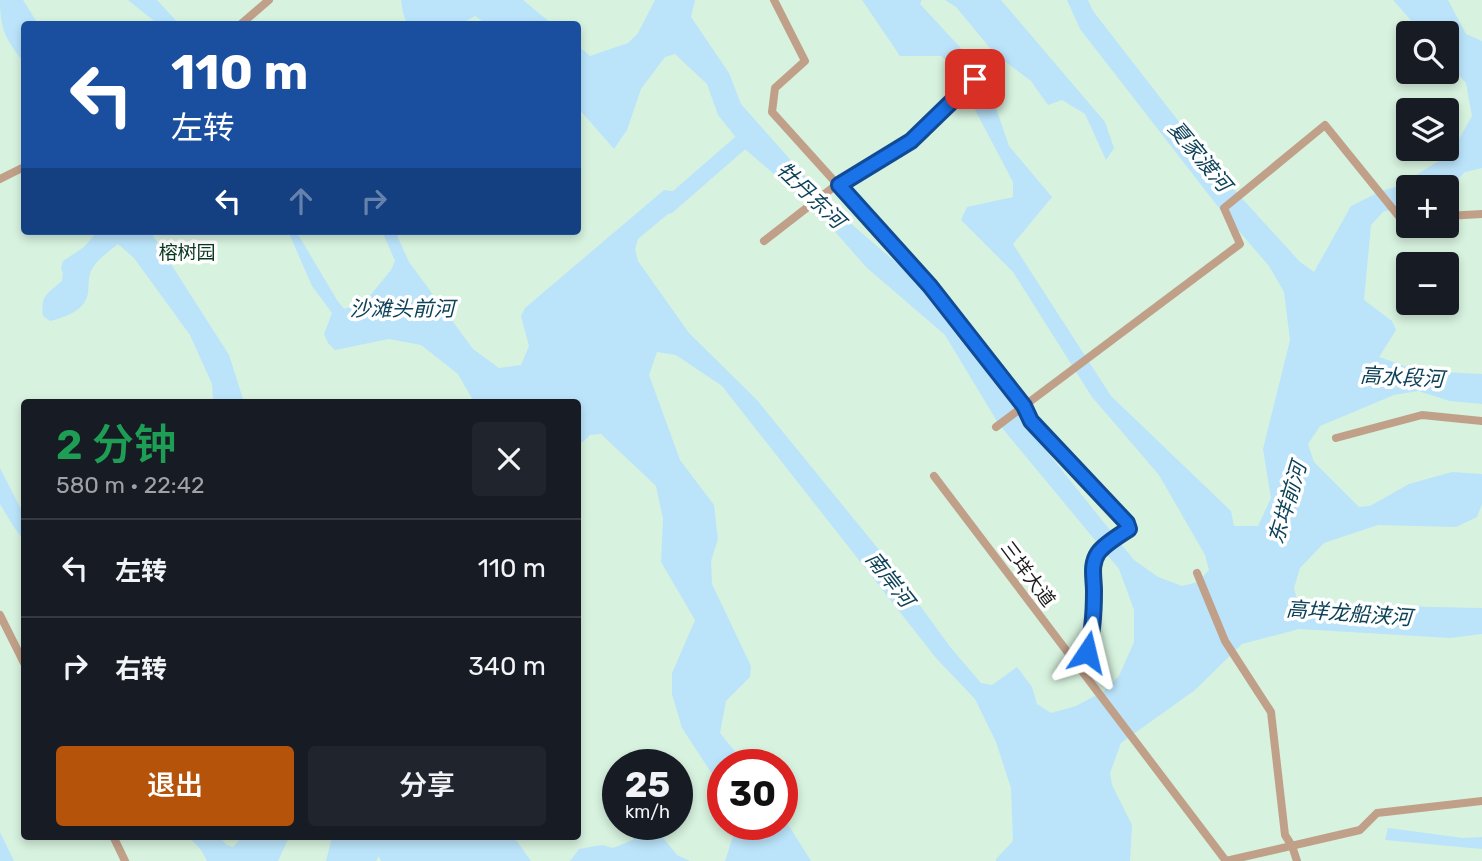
<!DOCTYPE html>
<html lang="zh">
<head>
<meta charset="utf-8">
<style>
  :root { --surface:#171b24; --page:#20242c; --text:#f1f3f6; --muted:#9ea1a6; --line:#363941; --accent:#b45309 }
  body { margin:0; font-family:Rubik,"Noto Sans SC",sans-serif; background:var(--page); color:var(--text); height:100vh; display:flex; flex-direction:column; font-size:26px; white-space:nowrap }
  * { box-sizing:border-box; margin:0 }
  p { font-size:23px; color:var(--muted) }
  .icon { flex:none; width:38px; height:38px; fill:none; stroke:currentColor; stroke-width:2; stroke-linecap:round; stroke-linejoin:round }
  .map { position:relative; flex:1; overflow:hidden }
  .details { position:absolute; left:21px; top:399px; width:560px; height:441px; display:flex; flex-direction:column; background:var(--surface); border-radius:7px; box-shadow:0 4px 10px #0003 }
  .details>* { flex:none }
  .top-card { position:absolute; left:21px; top:21px; width:560px; height:214px; border-radius:7px; box-shadow:0 4px 10px #0003; background:#1a4fa0; color:#fff; overflow:hidden }
  .fabs { position:absolute; left:1396px; top:21px; display:grid; gap:14px }
  .fabs a { display:grid; place-items:center; width:63px; height:63px; border-radius:7px; background:var(--surface); box-shadow:0 4px 10px #0003; font-size:35px }
  .speed { position:absolute; left:602px; top:749px; display:flex; gap:14px; font-size:35px; font-weight:700; text-align:center }
  .speed>* { display:grid; place-content:center; width:91px; height:91px; border-radius:50%; background:var(--surface); box-shadow:0 4px 10px #0003; line-height:1 }
  .speed small { font-size:18px; font-weight:400 }
  .speed .limit { border:10px solid #d22; background:#fff; color:#111 }
  .pin { position:absolute; display:grid; place-items:center; width:60px; height:60px; color:#fff; margin:-30px; border-radius:14px; box-shadow:0 4px 10px #0006 }
  .me { position:absolute; width:77px; margin:-38px; rotate:10deg; stroke-linejoin:round; filter:drop-shadow(0 0 5px #0008) }
  .turn { display:flex; align-items:center; gap:24px; height:147px; padding:0 35px; font-size:32px }
  .turn .icon { width:91px; height:91px; stroke-width:2.5 }
  .turn b { display:block; font-size:49px; line-height:60px }
  .lanes { display:flex; align-items:center; height:66px; padding:0 35px; background:#0003; justify-content:center; gap:35px; direction:ltr }
  .lanes .off { opacity:.35 }
  .round { display:grid; place-items:center; flex:none; width:74px; height:74px; border-radius:7px; background:var(--page) }
  .summary { display:flex; align-items:center; justify-content:space-between; height:119px; padding:0 35px }
  h1 { font-size:42px; font-weight:600; line-height:52px; color:#1e9e55 }
  .action { display:flex; gap:14px; margin-top:auto; padding:14px 35px }
  .action a { flex:1; height:80px; border-radius:7px; background:var(--accent); color:#fff; font-size:28px; font-weight:600; line-height:80px; text-align:center }
  .action a+a { background:var(--page); color:var(--text) }
  ul { padding:0; list-style:none }
  li { display:flex; align-items:center; gap:21px; height:98px; padding:0 35px; border-top:2px solid var(--line) }
  li div { flex:1 }
  li b { display:block; font-size:26px }
  li em { font-style:normal }
  .map>svg:first-child { display:block }
</style>
</head>
<body>
<div class="map">
<svg width="1482" height="861" viewBox="0 0 1482 861">
  <rect width="100%" height="100%" fill="#fef8ff"/>
  <path fill="#d7f2df" fill-rule="evenodd" d="M0,0H1482V861H0ZM24,24H578V231H24ZM1409,33H1447V72H1409ZM1409,110H1447V149H1409ZM1409,187H1447V226H1409ZM1409,264H1447V303H1409ZM24,402H578V836H24ZM618,765H677V824H618ZM723,765H782V824H723Z"/>
  <g fill="#bbe4fa">
    <path d="M0,0H23L38,24H24V62C6,40 0,30 0,0Z"/>
    <polygon points="128,0 157,0 179,24 158,24"/>
    <polygon points="401,0 523,0 552,24 487,24 475,16 461,24 407,24 403,13"/>
    <polygon points="655,0 695,0 691,17 729,73 741,104 835,210 949,308 1036,438 1134,560 1158,577 1182,586 1198,582 1209,570 1205,555 1159,475 1092,397 1013,272 961,220 967,207 1013,197 1013,182 952,66 941,56 900,56 862,0 922,0 920,4 972,60 968,70 993,99 1009,146 1052,197 1013,244 1111,396 1231,511 1234,526 1258,526 1271,498 1263,449 1290,340 1284,292 1269,266 1219,208 1080,29 1067,0 1088,0 1093,11 1218,172 1300,262 1314,272 1351,206 1381,191 1426,179 1450,155 1472,116 1466,83 1447,62 1447,33 1422,33 1393,0 1448,0 1466,34 1482,41 1482,168 1465,172 1447,190 1447,187 1409,187 1409,209 1384,211 1371,225 1364,300 1392,321 1396,330 1379,357 1464,387 1482,386 1482,404 1450,401 1418,391 1394,395 1320,426 1308,444 1314,462 1359,507 1370,506 1409,484 1452,472 1482,474 1482,504 1477,517 1456,527 1378,525 1324,543 1300,568 1294,588 1297,600 1377,609 1388,606 1482,608 1482,634 1450,638 1299,629 1242,644 1195,690 1121,743 1110,773 1112,785 1132,825 1130,861 996,861 996,859 1013,841 1011,788 996,742 975,699 936,658 722,386 676,355 657,352 649,375 680,460 714,505 718,539 711,561 712,584 751,666 750,677 726,701 720,733 746,765 723,765 723,793 718,783 682,728 672,694 672,673 695,620 661,562 663,519 656,486 601,434 590,435 578,446 578,402 474,402 458,374 421,345 389,339 335,350 328,343 324,334 332,313 312,286 288,231 296,231 337,300 344,309 364,303 391,270 395,261 382,231 395,231 409,262 473,349 499,368 521,365 529,346 521,316 525,308 664,190 692,194 638,239 635,249 638,261 689,333 757,400 880,551 951,648 981,683 992,685 1017,667 1032,687 1037,704 1051,713 1076,706 1104,691 1119,676 1134,642 1134,610 1119,569 998,423 945,335 866,267 816,210 746,150 718,115 707,84 675,54 665,57 641,89 627,130 614,149 578,108 578,46 590,56 628,43 638,33"/>
    <polygon points="945,0 1001,0 1105,122 1114,148 1106,160 1085,114 1062,100 1048,105 1031,81 995,54 956,7"/>
    <path d="M98,231H150L229,355L244,402H212L213,399L212,384L190,335L134,258L118,244C109,251 96,260 91,271C88,278 89,286 88,293C85,311 65,317 50,321L43,316C40,294 49,293 62,281L63,274L61,268L63,261L84,247Z"/>
    <polygon points="0,468 24,515 24,541 12,524 0,504"/>
    <polygon points="782,815 811,861 725,861 737,824 782,824"/>
    <polygon points="632,824 652,824 677,855 690,861 570,861 579,849 602,845 613,848 633,840 634,828"/>
    <polygon points="1388,828 1463,838 1482,837 1482,849 1385,840"/>
    <polygon points="0,832 14,861 0,861"/>
    <polygon points="189,837 219,837 227,845 233,847 242,837 289,837 278,861 207,861 201,850"/>
    <polygon points="332,837 514,837 531,861 381,861 379,856 376,861 326,861"/>
  </g>
  <g fill="none" stroke-linecap="round" stroke-linejoin="round">
    <g stroke="#bbe4fa" stroke-width="16">
      <polyline points="1412,187 1482,143"/>
      <polyline points="668,206 753,132"/>
      <polyline points="1423,379 1482,382"/>
    </g>
    <g stroke="#c1a089" stroke-width="8">
      <polyline points="774,0 805,61 775,88 772,112 930,287 1024,406 1031,421 1127,523 1129,529 1098,553 1092,568 1094,590 1091,637 1087,652 1077,665"/>
      <polyline points="241,24 269,0"/>
      <polyline points="0,179 24,167"/>
      <polyline points="1447,216 1482,214"/>
      <polyline points="764,241 831,189 911,141 975,79"/>
      <polyline points="996,427 1240,244 1224,208 1325,125 1401,219 1409,219"/>
      <polyline points="1336,438 1422,415 1482,421"/>
      <polyline points="934,476 1226,861"/>
      <polyline points="1197,573 1225,641 1271,712 1285,835 1292,846 1297,861"/>
      <polyline points="0,615 24,663"/>
      <polyline points="113,836 125,861"/>
      <polyline points="1226,861 1360,830 1377,813 1482,801"/>
    </g>
  </g>
  <g fill="none" stroke-linecap="round" stroke-linejoin="round">
    <defs>
      <path id="route" d="M975,79L911,141L839,185L930,286L1024,406L1031,421L1127,523L1129,529C1121,534 1103,546 1098,553C1090,565 1094,578 1094,591C1094,612 1093,633 1087,652"/>
    </defs>
    <use href="#route" stroke="#114b97" stroke-width="18"/>
    <use href="#route" stroke="#1a73e8" stroke-width="12"/>
  </g>
  <g text-anchor="middle" dominant-baseline="central" stroke-width="7" stroke-linejoin="round" paint-order="stroke">
    <g font-size="19" fill="#09371f" stroke="#fff">
      <text x="187" y="252">榕树园</text>
    </g>
    <g font-size="19" fill="#1a181a" stroke="#fff">
      <text transform="translate(1028 574) rotate(53)">三垟大道</text>
    </g>
    <g font-size="21" font-style="italic" fill="#0d4259" stroke="#fff">
      <text transform="translate(1200 156) rotate(50)">夏家渡河</text>
      <text transform="translate(811 195) rotate(44)">牡丹东河</text>
      <text x="402" y="308">沙滩头前河</text>
      <text transform="translate(1402 377) rotate(3)">高水段河</text>
      <text transform="translate(1287 503) rotate(-73)">东垟前河</text>
      <text transform="translate(890 579) rotate(52)">南岸河</text>
      <text transform="translate(1349 613) rotate(4)">高垟龙船浃河</text>
    </g>
  </g>
</svg>
<div class="fabs">
<a><svg class="icon" aria-label="search" viewBox="0 0 24 24"><circle cx="10" cy="10" r="6"/><path d="M15 15l6 6"/></svg></a>
<a><svg class="icon" aria-label="layers" viewBox="0 0 24 24"><path d="M12 4l9 5-9 5-9-5zM3 14l9 5 9-5"/></svg></a>
<a>+</a>
<a>−</a>
</div>
<div class="speed"><div>25<small>km/h</small></div><div class="limit">30</div></div>
<div class="pin" style="left:975px;top:79px;background:#d93025"><svg class="icon" aria-label="arrive" viewBox="0 0 24 24"><path d="M6 21V4h12l-3 4 3 4H6"/></svg></div>
<svg class="me" style="left:1087px;top:652px" viewBox="-20 -20 40 40"><path d="M0-17L14 15 0 8-14 15z" fill="#1a73e8" stroke="#fff" stroke-width="4"/></svg>
<div class="top-card">
<div class="turn"><svg class="icon" aria-label="left" viewBox="0 0 24 24"><path d="M17 20v-9H6M10 6l-5 5 5 5"/></svg><div><b>110 m</b>左转</div></div>
<div class="lanes"><svg class="icon" aria-label="left" viewBox="0 0 24 24"><path d="M17 20v-9H6M10 6l-5 5 5 5"/></svg><svg class="icon off" aria-label="ahead" viewBox="0 0 24 24"><path d="M12 20V5M6 11l6-6 6 6"/></svg><svg class="icon off" aria-label="right" viewBox="0 0 24 24"><path d="M7 20v-9h11M14 6l5 5-5 5"/></svg></div>
</div>
<section class="details">
<div class="summary"><div><h1>2 分钟</h1><p>580 m · 22:42</p></div><a class="round"><svg class="icon" aria-label="close" viewBox="0 0 24 24"><path d="M6 6l12 12M18 6L6 18"/></svg></a></div>
<ul>
<li><svg class="icon" aria-label="left" viewBox="0 0 24 24"><path d="M17 20v-9H6M10 6l-5 5 5 5"/></svg><div><b>左转</b></div><em>110 m</em></li>
<li><svg class="icon" aria-label="right" viewBox="0 0 24 24"><path d="M7 20v-9h11M14 6l5 5-5 5"/></svg><div><b>右转</b></div><em>340 m</em></li>
</ul>
<div class="action"><a>退出</a><a>分享</a></div>
</section>
</div>
</body>
</html>
